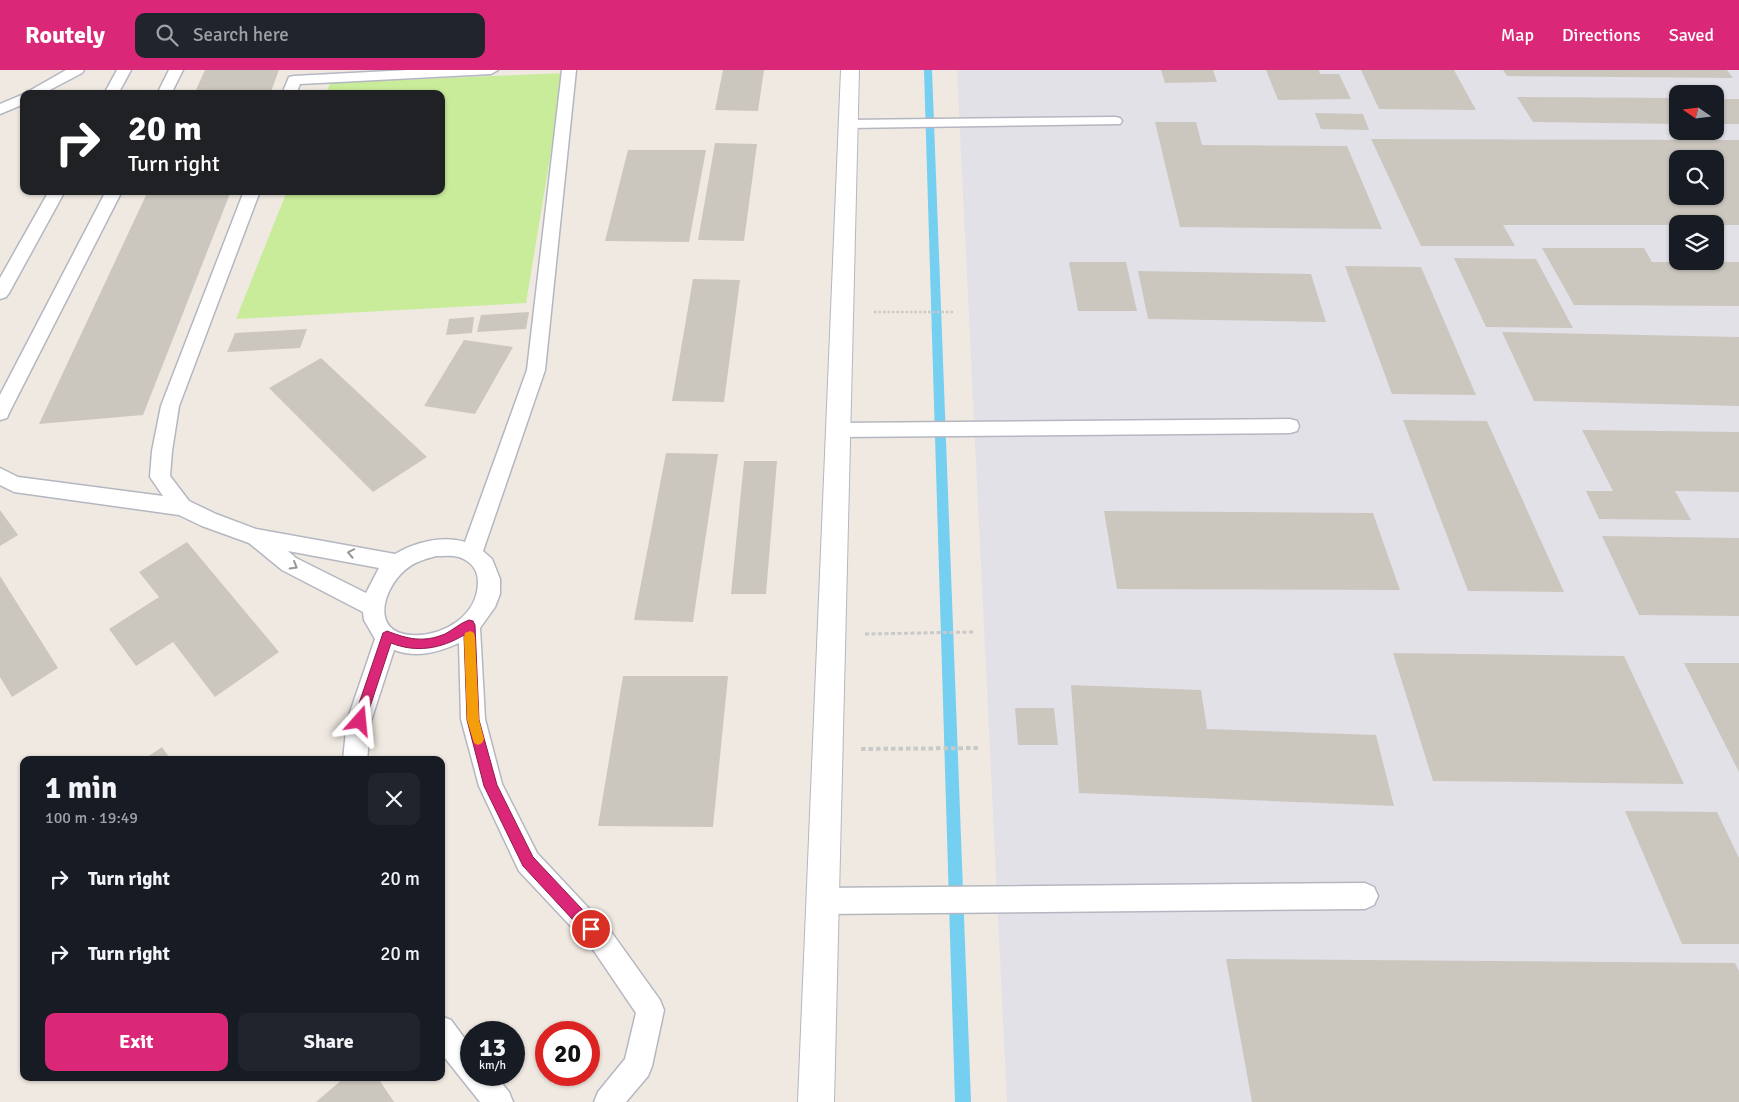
<!DOCTYPE html>
<html lang="en">
<head>
<meta charset="utf-8">
<style>
  :root { --surface:#171b24; --page:#20242c; --text:#f1f3f6; --muted:#9ea1a6; --accent:#db2777 }
  body { margin:0; font-family:Signika,sans-serif; background:var(--page); color:var(--text); height:100vh; display:flex; flex-direction:column; font-size:19px; white-space:nowrap }
  * { box-sizing:border-box; margin:0 }
  p { font-size:16px; color:var(--muted) }
  .icon { flex:none; width:28px; height:28px; fill:none; stroke:currentColor; stroke-width:2; stroke-linecap:round; stroke-linejoin:round }
  .map { position:relative; flex:1; overflow:hidden }
  .details { position:absolute; left:20px; top:686px; width:425px; height:325px; display:flex; flex-direction:column; background:var(--surface); border-radius:10px; box-shadow:0 1px 4px #0004 }
  .details>* { flex:none }
  .top-card { position:absolute; left:20px; top:20px; width:425px; height:105px; border-radius:10px; box-shadow:0 1px 4px #0004; background:#202124; color:#fff; overflow:hidden }
  .needle { width:32px; rotate:284deg }
  .buttons { position:absolute; left:1669px; top:15px; display:grid; gap:10px }
  .buttons a { display:grid; place-items:center; width:55px; height:55px; border-radius:10px; background:var(--surface); box-shadow:0 1px 4px #0004; font-size:25px }
  .speed { position:absolute; left:460px; top:951px; display:flex; gap:10px; font-size:25px; font-weight:700; text-align:center }
  .speed>* { display:grid; place-content:center; width:65px; height:65px; border-radius:50%; background:var(--surface); box-shadow:0 1px 4px #0004; line-height:1 }
  .speed small { font-size:12px; font-weight:400 }
  .speed .limit { border:8px solid #d22; background:#fff; color:#111 }
  .pin { position:absolute; display:grid; place-items:center; width:42px; height:42px; color:#fff; margin:-21px; border:2px solid #fff; border-radius:50%; box-shadow:0 1px 5px #0007 }
  .me { position:absolute; width:55px; margin:-28px; rotate:18deg; stroke-linejoin:round; filter:drop-shadow(0 0 4px #0008) }
  .turn { display:flex; align-items:center; gap:18px; height:105px; padding:0 25px; font-size:22px }
  .turn .icon { width:65px; height:65px; stroke-width:2.5 }
  .turn b { display:block; font-size:35px; line-height:42px }
  .round { display:grid; place-items:center; flex:none; width:52px; height:52px; border-radius:10px; background:var(--page) }
  .overview { display:flex; align-items:center; justify-content:space-between; height:85px; padding:0 25px }
  h1 { font-size:30px; font-weight:700; line-height:38px }
  .cta { display:flex; gap:10px; margin-top:auto; padding:10px 25px }
  .cta a { flex:1; height:58px; border-radius:10px; background:var(--accent); color:#fff; font-size:20px; font-weight:700; line-height:58px; text-align:center }
  .cta a+a { background:var(--page); color:var(--text) }
  ul { padding:0; list-style:none }
  li { display:flex; align-items:center; gap:15px; height:75px; padding:0 25px }
  li div { flex:1 }
  li b { display:block; font-size:19px }
  li em { font-style:normal }
  header { display:flex; align-items:center; gap:30px; box-sizing:border-box; height:70px; padding:0 25px; background:var(--accent); color:#fff }
  header strong { font-size:24px }
  nav { display:flex; gap:28px; margin-inline-start:auto; font-size:18px }
  .search { width:350px; height:45px; background:var(--page); display:flex; align-items:center; gap:12px; box-sizing:border-box; padding:0 18px; border-radius:10px; color:var(--muted); font-size:19px }
  .map>svg:first-child { display:block }
</style>
</head>
<body>
<header>
<strong>Routely</strong>
<div class="search"><svg class="icon" aria-label="search" viewBox="0 0 24 24"><circle cx="10" cy="10" r="6"/><path d="M15 15l6 6"/></svg>Search here</div>
<nav><a>Map</a><a>Directions</a><a>Saved</a></nav>
</header>
<div class="map">
<svg width="1739" height="1032" viewBox="0 0 1739 1032">
  <rect width="100%" height="100%" fill="#efe9e1"/>
  <path fill="#e3e1e8" fill-rule="evenodd" d="M957,0H1739V1032H1007ZM1678,24H1715V61H1678ZM1678,89H1715V126H1678ZM1678,154H1715V191H1678Z"/>
  <polygon fill="#c9ec9a" points="564,3 526,233 236,249 287,121 441,121 441,24 326,24 330,13"/>
  <g fill="none" stroke-linecap="round" stroke-linejoin="round">
    <polygon fill="#75cff0" fill-rule="evenodd" points="924,0 932,0 971,1032 955,1032"/>
  </g>
  <g fill="#cbc7bf" fill-rule="evenodd">
    <polygon points="205,0 279,0 270,24 194,24"/>
    <polygon points="723,0 764,0 758,41 715,40"/>
    <polygon points="1161,0 1213,0 1217,12 1165,13"/>
    <polygon points="1266,0 1319,0 1320,4 1339,4 1351,29 1278,30"/>
    <polygon points="1361,0 1454,0 1476,40 1379,39"/>
    <polygon points="1503,0 1727,0 1733,8 1507,6"/>
    <polygon points="1517,27 1678,28 1678,54 1533,52"/>
    <rect x="1715" y="29" width="24" height="25"/>
    <polygon points="1315,43 1363,44 1369,60 1321,59"/>
    <polygon points="1155,52 1196,52 1202,75 1347,76 1382,159 1180,157"/>
    <path d="M1371,69L1739,70V155H1503L1515,176H1421ZM1678,89H1715V126H1678Z"/>
    <polygon points="715,73 757,74 744,171 698,170"/>
    <polygon points="628,80 706,80 689,172 605,171"/>
    <polygon points="148,121 231,121 143,345 39,354"/>
    <polygon points="1542,178 1644,178 1652,192 1739,192 1739,236 1574,235"/>
    <polygon points="1454,188 1536,189 1573,258 1486,257"/>
    <polygon points="1069,192 1126,192 1137,241 1078,241"/>
    <polygon points="1345,196 1421,197 1476,325 1392,324"/>
    <polygon points="1138,201 1311,204 1326,252 1148,249"/>
    <polygon points="693,209 740,210 724,332 672,331"/>
    <polygon points="529,242 526,259 477,262 481,245"/>
    <polygon points="474,247 472,263 446,265 449,249"/>
    <polygon points="307,259 300,278 227,282 235,263"/>
    <polygon points="1502,262 1739,267 1739,336 1534,331"/>
    <polygon points="464,270 513,277 475,344 424,336"/>
    <polygon points="321,288 427,387 373,422 269,318"/>
    <polygon points="1403,350 1487,351 1564,522 1468,521"/>
    <polygon points="1582,360 1739,362 1739,422 1675,421 1691,450 1599,449 1586,421 1613,421"/>
    <polygon points="666,383 718,384 693,552 634,550"/>
    <polygon points="744,391 777,391 766,524 731,524"/>
    <polygon points="0,440 18,465 0,476"/>
    <polygon points="1104,441 1373,443 1400,520 1117,519"/>
    <polygon points="1602,466 1739,468 1739,546 1639,545"/>
    <polygon points="187,472 279,582 215,627 173,572 136,596 109,559 159,527 139,502"/>
    <polygon points="0,506 58,598 12,627 0,607"/>
    <polygon points="1393,583 1624,586 1684,714 1433,711"/>
    <polygon points="1684,593 1739,593 1739,702"/>
    <polygon points="623,606 728,606 713,757 598,756"/>
    <polygon points="1071,615 1201,620 1207,659 1376,665 1394,736 1079,723"/>
    <polygon points="1015,638 1054,638 1058,675 1018,675"/>
    <polygon points="162,677 171,690 143,690"/>
    <polygon points="1625,741 1717,742 1739,788 1739,874 1682,874"/>
    <polygon points="1226,889 1735,893 1739,901 1739,1032 1252,1032"/>
    <polygon points="344,1008 378,1008 394,1032 316,1032"/>
  </g>
  <g fill="none" stroke-linecap="round" stroke-linejoin="round">
    <defs>
      <g id="service">
        <polygon points="66,0 84,0 82,3 42,24 24,24"/>
        <polygon points="117,0 131,0 118,24 104,24"/>
        <polygon points="169,0 183,0 171,24 157,24"/>
        <polygon points="408,0 498,0 491,4 300,14 296,24 282,24 289,7 294,6"/>
        <path d="M562,0H576L545,300L483,481L492,489L500,509V524L495,537L480,558L485,649L502,714L537,783L612,863L660,930L664,940L652,996L648,1006L626,1032H594L598,1022L625,989L636,943L594,881L519,801L479,716L461,649L459,573C437,583 416,588 394,580L371,651L367,690H343L347,651L375,569L364,550L363,542L282,500L249,473L202,456L179,445L14,422L0,415V398L18,407L163,426L150,407L152,381L161,336L244,121H260L179,336L172,381L170,406L189,431L216,444L256,459L395,484C415,472 443,465 465,472L527,300ZM288,481L379,498L366,523L296,488ZM436,486C443,486 452,485 459,487C471,491 478,500 478,512C478,546 443,567 411,565C370,562 383,519 405,500C414,492 425,489 436,486Z"/>
        <polygon points="24,24 24,34 0,44 0,34"/>
        <polygon points="1115,47 1120,48 1122,51 1120,54 848,58 843,57 841,54 843,51 848,50"/>
        <polygon points="49,121 65,121 9,223 6,227 0,229 0,208"/>
        <polygon points="106,121 122,121 9,343 7,348 0,350 0,325"/>
        <polygon points="1290,349 1297,351 1299,356 1297,361 1290,363 838,367 831,365 828,360 831,355 838,353"/>
        <polygon points="1365,813 1374,817 1378,826 1374,835 1365,839 822,844 813,840 809,831 813,822 822,818"/>
        <polygon points="441,946 451,950 471,977 471,1005 495,1005 509,1022 513,1032 480,1032 441,983"/>
      </g>
      <polygon id="tertiary" points="841,0 859,0 834,1032 798,1032"/>
    </defs>
    <use href="#service" stroke="#b4b7c1" stroke-width="3"/>
    <use href="#tertiary" stroke="#b4b7c1" stroke-width="2"/>
    <polyline stroke="#c9c9c9" stroke-width="2.5" stroke-dasharray="2.5 2" stroke-linecap="butt" points="874,242 953,242"/>
    <polyline stroke="#c9c9c9" stroke-width="3" stroke-dasharray="4 2.5" stroke-linecap="butt" points="865,564 974,562"/>
    <polyline stroke="#c9c9c9" stroke-width="4" stroke-dasharray="4.5 3" stroke-linecap="butt" points="861,679 980,678"/>
    <use href="#service" fill="#fff" fill-rule="evenodd"/>
    <use href="#tertiary" fill="#fff" fill-rule="evenodd"/>
  </g>
  <defs><path id="oneway-chevron" d="M-2-3.5L2.5 0L-2 3.5" fill="none" stroke-width="1.6" stroke-linecap="round" stroke-linejoin="round" transform="scale(1.25)"/></defs>
  <g stroke="#969696">
    <use href="#oneway-chevron" transform="translate(351 483) rotate(-169)"/>
    <use href="#oneway-chevron" transform="translate(294 496) rotate(30)"/>
  </g>
  <path fill="#db2777" stroke="#8e194d" d="M469,550L473,551L475,555L479,650L497,715L533,787L596,854L598,859L596,864L591,866L586,864L523,796L484,716L467,650L464,565C441,579 416,583 391,573L364,655L360,656L355,655L353,651L383,563L387,561C408,569 423,573 445,564C453,560 460,553 469,550Z"/>
  <polygon fill="#f59e0b" points="470,561 474,563 475,567 479,650 484,669 482,673 478,675 474,673 467,650 464,567 465,563"/>
</svg>
<div class="buttons">
<a><svg class="needle" viewBox="-14 -14 28 28"><path d="M0-13l5 13h-10z" fill="#e53935"/><path d="M0 13l5-13h-10z" fill="#9ea1a6"/></svg></a>
<a><svg class="icon" aria-label="search" viewBox="0 0 24 24"><circle cx="10" cy="10" r="6"/><path d="M15 15l6 6"/></svg></a>
<a><svg class="icon" aria-label="layers" viewBox="0 0 24 24"><path d="M12 4l9 5-9 5-9-5zM3 14l9 5 9-5"/></svg></a>
</div>
<div class="speed"><div>13<small>km/h</small></div><div class="limit">20</div></div>
<div class="pin" style="left:591px;top:859px;background:#d93025"><svg class="icon" aria-label="arrive" viewBox="0 0 24 24"><path d="M6 21V4h12l-3 4 3 4H6"/></svg></div>
<svg class="me" style="left:360px;top:651px" viewBox="-20 -20 40 40"><path d="M0-17L14 15 0 8-14 15z" fill="#db2777" stroke="#fff" stroke-width="4"/></svg>
<div class="top-card">
<div class="turn"><svg class="icon" aria-label="right" viewBox="0 0 24 24"><path d="M7 20v-9h11M14 6l5 5-5 5"/></svg><div><b>20 m</b>Turn right</div></div>
</div>
<section class="details">
<div class="overview"><div><h1>1 min</h1><p>100 m · 19:49</p></div><a class="round"><svg class="icon" aria-label="close" viewBox="0 0 24 24"><path d="M6 6l12 12M18 6L6 18"/></svg></a></div>
<ul>
<li><svg class="icon" aria-label="right" viewBox="0 0 24 24"><path d="M7 20v-9h11M14 6l5 5-5 5"/></svg><div><b>Turn right</b></div><em>20 m</em></li>
<li><svg class="icon" aria-label="right" viewBox="0 0 24 24"><path d="M7 20v-9h11M14 6l5 5-5 5"/></svg><div><b>Turn right</b></div><em>20 m</em></li>
</ul>
<div class="cta"><a>Exit</a><a>Share</a></div>
</section>
</div>
</body>
</html>
